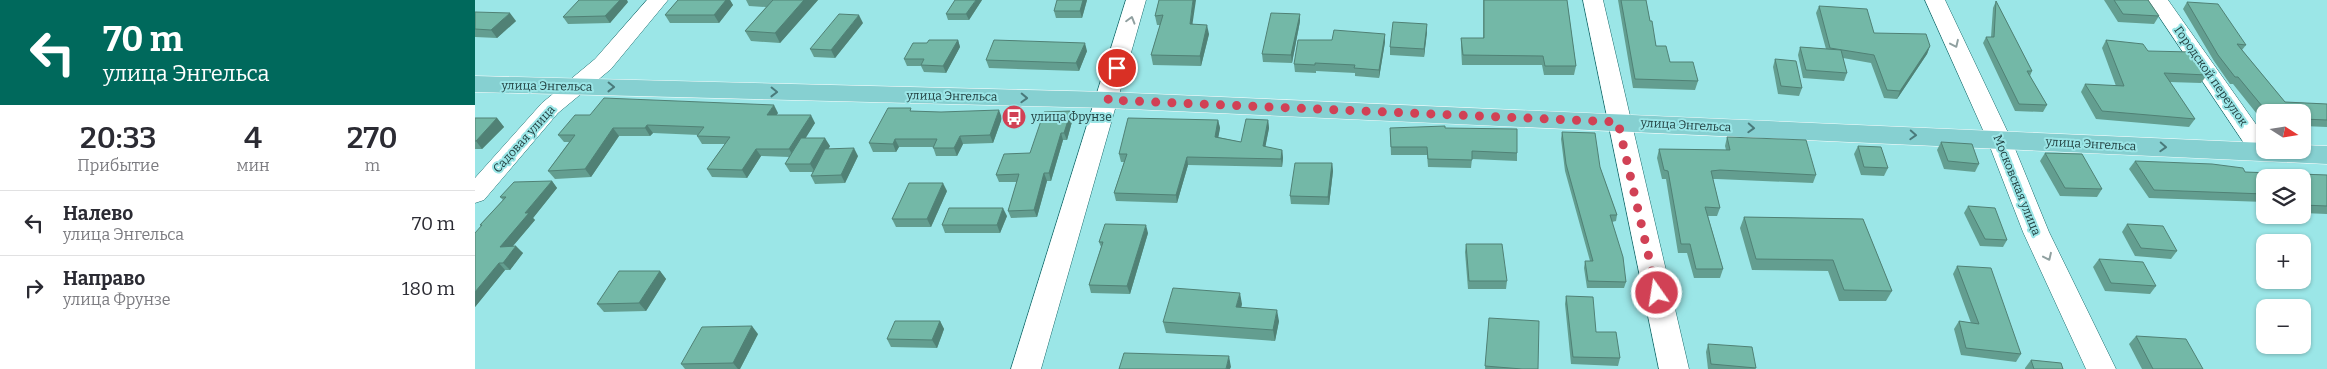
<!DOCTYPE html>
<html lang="ru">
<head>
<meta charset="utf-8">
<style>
  :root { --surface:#fff; --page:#f2f2f3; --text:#2b2b33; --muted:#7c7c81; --line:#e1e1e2 }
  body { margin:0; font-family:Bitter,serif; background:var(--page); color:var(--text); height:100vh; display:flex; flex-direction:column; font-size:19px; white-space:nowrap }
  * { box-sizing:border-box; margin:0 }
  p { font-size:16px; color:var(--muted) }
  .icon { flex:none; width:28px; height:28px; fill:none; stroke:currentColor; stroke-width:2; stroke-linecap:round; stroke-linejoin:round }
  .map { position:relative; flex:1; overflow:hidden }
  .sheet { display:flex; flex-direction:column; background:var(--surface); width:475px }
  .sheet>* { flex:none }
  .hud { background:#00695c; color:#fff; overflow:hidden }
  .needle { width:32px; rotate:102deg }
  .controls { position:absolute; left:1781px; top:104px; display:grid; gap:10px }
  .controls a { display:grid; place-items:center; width:55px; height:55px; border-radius:10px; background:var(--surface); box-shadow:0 1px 4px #0004; font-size:25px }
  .pin { position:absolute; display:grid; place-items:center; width:42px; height:42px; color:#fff; margin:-21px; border:2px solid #fff; border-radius:50%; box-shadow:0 1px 5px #0007 }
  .me { position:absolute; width:55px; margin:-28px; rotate:347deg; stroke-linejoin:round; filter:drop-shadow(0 0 4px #0008) }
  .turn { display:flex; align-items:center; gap:18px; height:105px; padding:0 20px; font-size:22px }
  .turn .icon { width:65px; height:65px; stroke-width:2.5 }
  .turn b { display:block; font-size:35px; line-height:42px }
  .eta { display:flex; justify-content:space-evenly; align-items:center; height:85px; text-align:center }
  .eta b { font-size:30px; font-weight:600; line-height:35px }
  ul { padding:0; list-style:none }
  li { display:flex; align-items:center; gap:15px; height:65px; padding:0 20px; border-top:1px solid var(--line) }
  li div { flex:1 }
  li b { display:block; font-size:19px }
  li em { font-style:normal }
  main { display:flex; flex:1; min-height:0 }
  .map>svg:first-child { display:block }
</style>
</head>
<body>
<main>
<section class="sheet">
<div class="hud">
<div class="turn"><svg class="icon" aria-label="left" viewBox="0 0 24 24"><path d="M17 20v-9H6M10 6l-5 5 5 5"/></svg><div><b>70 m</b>улица Энгельса</div></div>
</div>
<div class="eta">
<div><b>20:33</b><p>Прибытие</p></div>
<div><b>4</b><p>мин</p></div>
<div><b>270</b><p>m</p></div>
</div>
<ul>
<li><svg class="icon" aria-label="left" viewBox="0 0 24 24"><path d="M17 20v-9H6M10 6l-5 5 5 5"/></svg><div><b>Налево</b><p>улица Энгельса</p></div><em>70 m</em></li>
<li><svg class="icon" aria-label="right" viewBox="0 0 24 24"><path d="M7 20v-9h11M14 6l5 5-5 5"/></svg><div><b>Направо</b><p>улица Фрунзе</p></div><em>180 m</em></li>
</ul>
</section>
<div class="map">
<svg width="1852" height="369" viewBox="0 0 1852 369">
  <rect width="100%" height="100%" fill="#9be6e7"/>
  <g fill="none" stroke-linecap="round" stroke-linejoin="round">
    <defs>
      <g id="minor">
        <polygon points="172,0 193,0 136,69 83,113 9,200 0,203 0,178 67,103 120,59"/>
        <polygon points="651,0 671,0 566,369 536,369"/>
        <polygon points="1108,0 1128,0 1214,369 1184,369"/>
        <polygon points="1450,0 1470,0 1536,139 1574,232 1641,369 1611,369 1548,232 1512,139"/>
        <polygon points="1673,0 1693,0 1790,137 1790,150 1799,150 1797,158 1788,160 1779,158"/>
      </g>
      <polygon id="major" points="0,76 633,92 1790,143 1790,150 1828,150 1828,145 1852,146 1852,164 633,108 0,92"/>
    </defs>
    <use href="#minor" stroke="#196b6c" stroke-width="1"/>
    <use href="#major" stroke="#fff" stroke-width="1"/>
    <use href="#minor" fill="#fff" fill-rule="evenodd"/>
    <use href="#major" fill="#86d0d1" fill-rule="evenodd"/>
  </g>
  <g fill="#639e90">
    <polygon points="203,0 255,0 258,5 244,23 195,23 190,15"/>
    <polygon points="271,0 343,0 305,43 276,41 270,31 291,7 274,6"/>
    <polygon points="507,0 494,20 473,20 471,14"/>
    <polygon points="612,0 607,18 581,18 579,11"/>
    <polygon points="684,0 718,24 734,34 726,66 678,65 676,55 685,25 682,25 680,16"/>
    <polygon points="1008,0 1092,0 1101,66 1099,75 1069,75 1067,65 987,65 986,47 986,38 1008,38"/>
    <polygon points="1143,0 1171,0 1175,21 1181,46 1195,62 1223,81 1220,90 1158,88"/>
    <polygon points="1629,0 1673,0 1684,16 1679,24 1643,22"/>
    <polygon points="1521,1 1557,71 1555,76 1572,105 1568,112 1540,111 1508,43 1511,37 1516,37 1518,8"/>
    <polygon points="153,2 135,23 93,24 88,17"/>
    <polygon points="1712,2 1771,45 1767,50 1810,102 1852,104 1852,127 1828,126 1828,112 1790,112 1790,124 1758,84 1755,84 1739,61 1708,9"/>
    <polygon points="1344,6 1399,33 1455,46 1452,54 1422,99 1409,98 1396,63 1368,58 1372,73 1369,81 1328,78 1323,55 1325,47 1351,49 1341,13"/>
    <polygon points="0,12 41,21 22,38 0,37"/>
    <polygon points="825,21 817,63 788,62 787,54"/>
    <polygon points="388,23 360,58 339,57 335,49"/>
    <polygon points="952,32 949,57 915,55 915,47"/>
    <polygon points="910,34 910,42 904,78 880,76 880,73 841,71 841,73 820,72 819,64 857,40"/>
    <polygon points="483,40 485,47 471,73 449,72 446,66 432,66 429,59 452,43"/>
    <polygon points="1631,40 1673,51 1732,75 1726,83 1694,82 1720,119 1714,127 1621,119 1606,92 1610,84 1641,86 1627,48"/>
    <polygon points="612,51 604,71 514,68 511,60"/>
    <polygon points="1300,59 1327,88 1324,96 1303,94 1298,67"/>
    <polygon points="437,111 527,118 518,143 488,144 482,156 461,156 458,147 424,147 421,152 398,152 394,143"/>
    <polygon points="303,113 301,115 340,123 330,138 355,146 353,149 383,156 370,183 340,184 336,176 338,172 315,172 310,164 314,157 286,156 272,178 237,177 232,169 250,144 227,144 222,136 224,135 178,133 175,136 144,136 116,177 80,179 73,171 94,142 89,142 83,135 115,115"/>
    <polygon points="0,118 22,118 29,127 7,149 0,149"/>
    <polygon points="598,118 592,140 588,140 576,181 572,181 562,217 536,218 533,211 542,182 524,182 521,175 555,153"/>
    <polygon points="743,120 745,128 743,137 766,142 793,120 794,128 790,147 807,150 808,158 807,167 713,165 702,203 641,201 639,193 649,162 646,162 644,154"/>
    <polygon points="915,128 970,128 1042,153 1042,161 997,159 996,168 953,167 952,155 916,155"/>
    <polygon points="1087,132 1125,167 1142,215 1141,221 1137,222 1151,282 1149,288 1112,288 1109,268 1110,261 1115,261 1090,171 1086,139"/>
    <polygon points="1252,137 1341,175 1338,183 1242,179 1238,179 1245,208 1242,216 1233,216 1248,269 1245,278 1219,278 1212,253 1203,253 1191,179 1187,179 1182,158 1184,149 1251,150 1250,146"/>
    <polygon points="1466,142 1504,164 1500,172 1469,169 1462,150"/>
    <polygon points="1383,146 1413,168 1409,176 1386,175 1379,154"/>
    <polygon points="1570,153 1627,189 1622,197 1585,196 1565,161"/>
    <polygon points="1660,161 1770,172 1852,175 1852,214 1828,213 1828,178 1790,178 1790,202 1674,198 1654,169"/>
    <polygon points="857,163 858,171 854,205 816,204 815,196"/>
    <polygon points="77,181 82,188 58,218 60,220 38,246 48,253 35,270 30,270 0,307 6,226 5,225 28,200 25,197"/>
    <polygon points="472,191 456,227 421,227 417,219"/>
    <polygon points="1493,206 1532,240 1528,247 1505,246 1489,213"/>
    <polygon points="532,216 525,233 470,233 467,225"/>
    <polygon points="1269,217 1388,219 1417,291 1411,301 1364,301 1353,271 1277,270 1265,228"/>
    <polygon points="1652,224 1702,251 1696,259 1660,256 1647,232"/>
    <polygon points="673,233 655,294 616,293 614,285 626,247 624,242"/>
    <polygon points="991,244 1032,281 1031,289 993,289 990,252"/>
    <polygon points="1624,259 1681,286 1675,294 1630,291 1618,267"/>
    <polygon points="1482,266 1546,354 1541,362 1486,355 1479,329 1484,321 1496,323 1478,274"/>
    <polygon points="185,271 191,279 171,311 129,312 122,304"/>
    <polygon points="1091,296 1121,332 1145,358 1143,366 1096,364 1090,304"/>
    <polygon points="767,304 766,308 804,321 800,341 691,333 688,322"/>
    <polygon points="1014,318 1063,369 1010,369"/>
    <polygon points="465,321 469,329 462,348 416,347 412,339"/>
    <polygon points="283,334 265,369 210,369 206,364"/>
    <polygon points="1661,336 1728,369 1667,369 1654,344"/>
    <polygon points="1233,344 1281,368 1280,369 1233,369 1231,352"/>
    <polygon points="1556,360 1588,369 1550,369 1550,368"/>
  </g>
  <g fill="#508175">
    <polygon points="145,0 152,0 153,2 135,23 130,16"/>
    <polygon points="251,0 255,0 258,5 244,23 239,15"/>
    <polygon points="329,0 343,0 305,43 300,33"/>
    <polygon points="501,0 507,0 494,20 491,14"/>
    <polygon points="608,0 612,0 607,18 605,11"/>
    <polygon points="718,0 721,0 716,34 715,24"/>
    <polygon points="35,13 41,21 22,38 16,30"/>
    <polygon points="825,14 825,21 817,63 816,55"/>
    <polygon points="384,15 388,23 360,58 356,50"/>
    <polygon points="952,24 952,32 949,57 949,49"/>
    <polygon points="732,25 734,34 726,66 725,56"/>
    <polygon points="910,34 910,42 904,78 904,70"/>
    <polygon points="483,40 485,47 471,73 468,66"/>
    <polygon points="610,43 612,51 604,71 601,63"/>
    <polygon points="1455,46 1452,54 1422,99 1425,91"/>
    <polygon points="299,105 303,113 296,123 292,115"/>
    <polygon points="524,110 527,118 518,143 515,135"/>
    <polygon points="596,111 598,118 592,140 589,133"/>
    <polygon points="336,115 340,123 319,157 314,149"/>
    <polygon points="22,118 29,127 7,149 1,141"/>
    <polygon points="743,120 745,128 742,145 740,137"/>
    <polygon points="793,120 794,128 789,154 788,146"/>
    <polygon points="172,125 178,133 175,136 170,128"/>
    <polygon points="138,128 144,136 116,177 110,169"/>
    <polygon points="586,133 588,140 576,181 574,173"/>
    <polygon points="485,136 488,144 482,156 479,148"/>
    <polygon points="350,138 355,146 340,172 335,164"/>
    <polygon points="420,139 424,147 421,152 418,144"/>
    <polygon points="379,148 383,156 370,183 366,175"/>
    <polygon points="281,149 286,156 272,178 267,170"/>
    <polygon points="807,150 808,158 807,167 806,159"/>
    <polygon points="712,157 713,165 702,203 701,195"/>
    <polygon points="857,163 858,171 854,205 853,197"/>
    <polygon points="569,173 572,181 562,217 559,210"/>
    <polygon points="77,181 82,188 58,218 60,220 32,253 25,247 50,213"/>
    <polygon points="468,183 472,191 456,227 452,219"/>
    <polygon points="528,208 532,216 525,233 522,225"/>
    <polygon points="671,225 673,233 655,294 652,286"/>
    <polygon points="41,246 48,253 35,270 28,263"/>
    <polygon points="24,263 30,270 0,307 0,292"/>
    <polygon points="185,271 191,279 171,311 164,303"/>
    <polygon points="765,293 767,304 763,318 761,307"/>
    <polygon points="802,310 804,321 800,341 798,330"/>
    <polygon points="465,321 469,329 462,348 457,340"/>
    <polygon points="277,326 283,334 265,369 263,369 258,363"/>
    <polygon points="754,356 756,367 755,369 751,369"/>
  </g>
  <g fill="#73b8a7" stroke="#508175">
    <polygon points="104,0 145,0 130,16 88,17"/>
    <polygon points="203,0 251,0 239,15 190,15"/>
    <polygon points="298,0 329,0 300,33 270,31"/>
    <polygon points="480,0 501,0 491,14 471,14"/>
    <polygon points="582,0 608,0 605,11 579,11"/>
    <polygon points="684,0 718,0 715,24 732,25 725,56 676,55 688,15 680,16"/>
    <polygon points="1009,0 1092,0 1101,66 1070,66 1068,56 988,55 986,38 1009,38"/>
    <polygon points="1146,0 1171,0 1175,21 1177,21 1181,46 1191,46 1195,62 1218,62 1223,81 1160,79"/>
    <polygon points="1639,0 1673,0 1684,16 1648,14"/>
    <polygon points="1521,1 1557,71 1552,71 1572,105 1544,104 1511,37 1519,37"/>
    <polygon points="1712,2 1743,4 1771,45 1762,44 1810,102 1852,104 1852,120 1828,119 1828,112 1792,112 1763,77 1760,77 1743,55"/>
    <polygon points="1344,6 1392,9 1399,33 1451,34 1455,46 1425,91 1412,90 1399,55 1355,48"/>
    <polygon points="0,12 35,13 16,30 0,29"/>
    <polygon points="796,13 825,14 816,55 787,54"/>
    <polygon points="364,14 384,15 356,50 335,49"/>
    <polygon points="918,22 952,24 949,49 915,47"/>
    <polygon points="859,30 910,34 904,70 879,68 880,65 840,63 840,65 819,64 823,40 857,40"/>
    <polygon points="454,40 483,40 468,66 446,65 449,59 429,59 438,43 452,43"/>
    <polygon points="519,40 610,43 601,63 511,60"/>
    <polygon points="1631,40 1668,44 1673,51 1717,52 1732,75 1689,73 1720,119 1627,111 1610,84 1649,86"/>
    <polygon points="1325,47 1366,50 1372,73 1331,70"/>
    <polygon points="1300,59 1321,61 1327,88 1306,86"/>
    <polygon points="129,98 299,105 292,115 336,115 314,149 281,149 267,170 232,169 255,137 222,136 229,127 172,125 170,128 138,128 110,169 73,171 100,135 83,135 100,115 115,115"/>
    <polygon points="413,108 436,108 435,111 466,112 524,110 515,135 485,136 479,148 458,148 462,139 420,139 418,144 394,143"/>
    <polygon points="596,111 589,133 586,133 574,173 569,173 559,210 533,211 544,174 521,175 529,154 555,153 569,112"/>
    <polygon points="0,118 22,118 1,141 0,141"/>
    <polygon points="653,118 743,120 740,137 766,142 771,119 793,120 788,146 807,150 806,159 712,157 701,195 639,193 652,154 644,154"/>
    <polygon points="970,126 970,128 1042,129 1042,153 997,151 997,160 953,159 952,147 916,147 915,128"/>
    <polygon points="1087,132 1120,133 1125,167 1142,215 1135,215 1148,257 1151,282 1113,281 1110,261 1118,261 1091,164"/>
    <polygon points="1252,137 1331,140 1341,175 1245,170 1236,171 1245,208 1230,207 1248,269 1221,269 1215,244 1206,244 1193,171 1189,170 1184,149 1255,150"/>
    <polygon points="326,138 350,138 335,164 310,164"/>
    <polygon points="1466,142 1497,144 1504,164 1473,161"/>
    <polygon points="1383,146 1406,147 1413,168 1389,167"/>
    <polygon points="379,148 366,175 336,176 350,149"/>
    <polygon points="1570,153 1607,154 1627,189 1590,188"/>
    <polygon points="1660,161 1737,164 1768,168 1770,172 1852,175 1852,206 1828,205 1828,178 1790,178 1790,194 1679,190"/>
    <polygon points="820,163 857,163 853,197 815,196"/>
    <polygon points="77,181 50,213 54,213 25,247 41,246 28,263 24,263 0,292 0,233 7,225 5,225 31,197 25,197 39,182"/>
    <polygon points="434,183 468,183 452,219 417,219"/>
    <polygon points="1493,206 1520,208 1532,240 1510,239"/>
    <polygon points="474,208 528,208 522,225 467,225"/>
    <polygon points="1269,217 1388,219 1417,291 1369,290 1358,260 1281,259"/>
    <polygon points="630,224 671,225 652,286 614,285 628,242 624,242"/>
    <polygon points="1652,224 1688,226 1702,251 1666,248"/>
    <polygon points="991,244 1027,244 1032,281 994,281"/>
    <polygon points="1624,259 1668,262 1681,286 1636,283"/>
    <polygon points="1482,266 1516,268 1546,354 1491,348 1484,321 1504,324"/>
    <polygon points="144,271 185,271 164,303 122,304"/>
    <polygon points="698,288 765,293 761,307 802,310 798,330 688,322"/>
    <polygon points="1091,296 1118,297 1121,332 1141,332 1145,358 1098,357"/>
    <polygon points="1014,318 1064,321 1063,369 1047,369 1010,366"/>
    <polygon points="420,321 465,321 457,340 412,339"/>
    <polygon points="277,326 258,363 206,364 227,327"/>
    <polygon points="1661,336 1711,339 1728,369 1678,369"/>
    <polygon points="1233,344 1277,347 1281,368 1236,364"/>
    <polygon points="649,353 754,356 751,369 644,369"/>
    <polygon points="1556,360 1586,363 1588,369 1559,369"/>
  </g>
  <defs><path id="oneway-chevron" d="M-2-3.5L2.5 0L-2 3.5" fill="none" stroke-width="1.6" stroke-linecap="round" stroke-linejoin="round" transform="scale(1.25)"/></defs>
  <g stroke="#90a0a0">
    <use href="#oneway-chevron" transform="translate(656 20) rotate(-74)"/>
    <use href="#oneway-chevron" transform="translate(1480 44) rotate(65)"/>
    <use href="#oneway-chevron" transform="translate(1573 257) rotate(65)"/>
  </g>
  <g stroke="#4a7a7b">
    <use href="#oneway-chevron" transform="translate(136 87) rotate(1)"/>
    <use href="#oneway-chevron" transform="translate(299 92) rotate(1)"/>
    <use href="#oneway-chevron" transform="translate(549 98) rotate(2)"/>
    <use href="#oneway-chevron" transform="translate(1276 128) rotate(3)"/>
    <use href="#oneway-chevron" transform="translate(1438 135) rotate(3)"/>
    <use href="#oneway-chevron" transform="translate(1688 147) rotate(3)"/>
  </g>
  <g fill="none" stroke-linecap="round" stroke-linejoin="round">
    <polyline stroke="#d14155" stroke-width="9" stroke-dasharray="0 16.2" points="642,68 633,100 1143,122 1182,293"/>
  </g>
  <defs>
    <symbol id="bus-disc" viewBox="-11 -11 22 22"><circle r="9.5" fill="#d14155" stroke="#9be6e7"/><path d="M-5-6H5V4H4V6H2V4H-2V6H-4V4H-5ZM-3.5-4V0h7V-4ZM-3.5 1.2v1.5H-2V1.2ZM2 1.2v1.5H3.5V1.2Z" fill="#fff"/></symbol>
  </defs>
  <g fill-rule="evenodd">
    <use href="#bus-disc" x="525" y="103" width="28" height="28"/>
  </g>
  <g text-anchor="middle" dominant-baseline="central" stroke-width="4" stroke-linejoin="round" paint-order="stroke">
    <g font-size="12" fill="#224141" stroke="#9be6e7">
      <text transform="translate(1736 76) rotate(55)">Городской переулок</text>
      <text transform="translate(72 86) rotate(1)">улица Энгельса</text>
      <text transform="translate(477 96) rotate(1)">улица Энгельса</text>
      <text transform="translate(1211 125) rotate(3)">улица Энгельса</text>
      <text transform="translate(49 139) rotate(-48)">Садовая улица</text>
      <text transform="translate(1616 144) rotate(3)">улица Энгельса</text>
      <text transform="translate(1542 185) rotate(68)">Московская улица</text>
    </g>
    <g font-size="12" fill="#224141" stroke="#9be6e7" text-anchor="start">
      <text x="556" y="117">улица Фрунзе</text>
    </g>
  </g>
</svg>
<div class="controls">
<a><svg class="needle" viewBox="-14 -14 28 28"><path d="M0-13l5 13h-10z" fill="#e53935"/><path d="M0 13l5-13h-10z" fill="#7c7c81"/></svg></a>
<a><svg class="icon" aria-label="layers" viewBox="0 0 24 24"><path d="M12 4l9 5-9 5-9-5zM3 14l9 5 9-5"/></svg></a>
<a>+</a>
<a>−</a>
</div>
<div class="pin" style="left:642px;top:68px;background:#d93025"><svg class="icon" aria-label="arrive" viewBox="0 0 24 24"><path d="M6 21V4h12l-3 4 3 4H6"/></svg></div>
<svg class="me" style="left:1182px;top:293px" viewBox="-20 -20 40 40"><circle r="17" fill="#d14155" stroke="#fff" stroke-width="3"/><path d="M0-11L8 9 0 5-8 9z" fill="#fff"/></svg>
</div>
</main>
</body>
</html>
